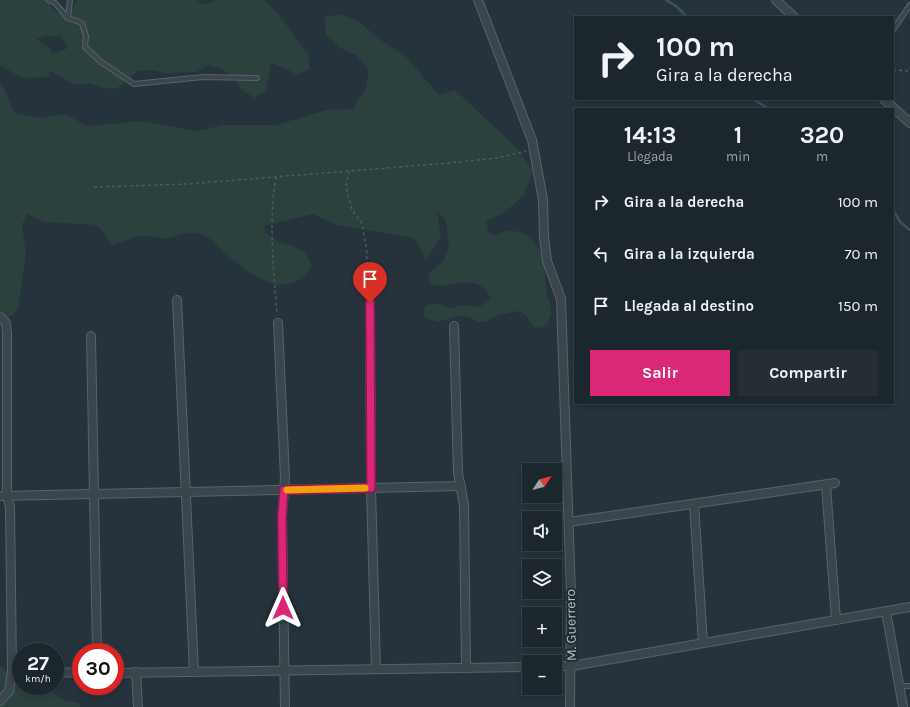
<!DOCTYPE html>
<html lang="es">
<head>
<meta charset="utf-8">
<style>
  :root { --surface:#1c262d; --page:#252e35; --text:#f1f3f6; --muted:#a0a5aa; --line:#3a4349; --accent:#db2777 }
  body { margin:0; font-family:Karla,sans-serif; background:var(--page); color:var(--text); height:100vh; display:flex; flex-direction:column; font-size:15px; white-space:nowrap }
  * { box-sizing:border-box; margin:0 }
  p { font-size:13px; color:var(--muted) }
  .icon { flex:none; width:22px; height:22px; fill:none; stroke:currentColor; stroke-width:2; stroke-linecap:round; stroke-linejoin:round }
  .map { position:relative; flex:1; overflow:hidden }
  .sheet { position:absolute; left:574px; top:108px; width:320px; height:296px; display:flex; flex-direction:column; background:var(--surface); border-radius:0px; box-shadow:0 2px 6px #0003,0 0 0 1px var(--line) }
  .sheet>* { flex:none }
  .top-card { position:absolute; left:574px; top:16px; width:320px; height:84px; border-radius:0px; box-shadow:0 2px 6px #0003,0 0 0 1px var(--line); background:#1c262d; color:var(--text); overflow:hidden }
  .needle { width:26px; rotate:54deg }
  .buttons { position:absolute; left:522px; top:463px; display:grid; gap:8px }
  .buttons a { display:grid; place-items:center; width:40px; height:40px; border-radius:0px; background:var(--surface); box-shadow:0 2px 6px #0003,0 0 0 1px var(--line); font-size:20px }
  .speed { position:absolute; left:12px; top:643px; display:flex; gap:8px; font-size:20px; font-weight:700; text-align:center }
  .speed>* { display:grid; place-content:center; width:52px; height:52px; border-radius:50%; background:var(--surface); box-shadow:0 2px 6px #0003,0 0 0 1px var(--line); line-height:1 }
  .speed small { font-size:10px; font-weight:400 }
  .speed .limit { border:6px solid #d22; background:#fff; color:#111 }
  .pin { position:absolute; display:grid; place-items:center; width:34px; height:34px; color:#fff; margin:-41px -17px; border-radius:50% 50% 50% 0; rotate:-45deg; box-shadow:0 0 4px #0007 }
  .pin .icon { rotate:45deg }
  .me { position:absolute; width:44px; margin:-22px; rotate:0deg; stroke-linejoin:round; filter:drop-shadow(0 0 3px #0008) }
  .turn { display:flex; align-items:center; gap:14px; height:84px; padding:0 16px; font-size:18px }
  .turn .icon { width:52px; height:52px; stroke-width:2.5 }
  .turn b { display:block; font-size:28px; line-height:34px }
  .eta { display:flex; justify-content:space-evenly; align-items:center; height:68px; text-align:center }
  .eta b { font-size:24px; font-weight:700; line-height:28px }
  .cta { display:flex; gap:8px; margin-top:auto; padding:8px 16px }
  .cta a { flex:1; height:46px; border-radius:0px; background:var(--accent); color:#fff; font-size:16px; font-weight:700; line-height:46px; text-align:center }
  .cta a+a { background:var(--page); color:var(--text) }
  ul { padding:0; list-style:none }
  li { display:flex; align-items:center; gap:12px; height:52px; padding:0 16px }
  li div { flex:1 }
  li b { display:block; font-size:15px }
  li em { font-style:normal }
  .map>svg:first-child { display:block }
</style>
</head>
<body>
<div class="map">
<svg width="910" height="707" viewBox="0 0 910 707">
  <rect width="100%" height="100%" fill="#26333c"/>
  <g fill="#2b413e" fill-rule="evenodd">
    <path d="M0,0H45L56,12H70L78,0H196L202,5L216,0H264L276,11L309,55V69L296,75L285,68L271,63L266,90L254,98L241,89L234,77L222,69L208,65L196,72L165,73L152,70L138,71L116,89L103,88L89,83L76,85L49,71V77L22,78L0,65ZM46,36H60L68,48L55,53H51V49L36,39Z"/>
    <path d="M344,15L361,23L375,36L407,58L439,95L455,90L516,147L533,171L524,195L504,213L486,221L489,233L495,236C513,223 534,236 542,255C546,265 545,278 546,289C548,304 556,308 547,324L541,328L534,327L526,315L519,311L498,315L486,322H479L467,316L453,317L438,322L425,318L423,311L426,305L440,304L450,308L463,305L480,307L491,299C478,268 451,292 430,284L428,277L431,271L442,262L449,250L446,221L437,211L441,238L426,259L414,238L337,225L313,214L263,226C274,248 287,239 303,252C307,254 309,260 312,265C288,305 251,276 225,253C218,247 211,237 201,234C188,230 176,237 162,239L159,237L137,236L112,245L97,225L44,222L27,214L22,225L26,253L18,310L7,319L0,312V84L4,88L14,113L40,118L66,114L86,126L143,121L197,131L223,125H276L327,110L354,109L355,104L366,88L369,70L356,55L340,48L326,35L325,16Z"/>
    <polygon points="0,667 5,669 15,678 21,677 21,686 48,686 60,699 79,703 80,707 0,707"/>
  </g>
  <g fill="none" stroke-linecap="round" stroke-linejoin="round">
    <g stroke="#3b5262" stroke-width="2.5">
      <polyline points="666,0 676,6 687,17"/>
      <polyline points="753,99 769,109"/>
      <polyline points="893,209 900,222 910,230"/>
    </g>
    <defs>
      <g id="lane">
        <polyline points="48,0 55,3 68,18 82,23 86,36 85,47 101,62 134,84 203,77 257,78"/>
        <polyline points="68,18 70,0"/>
        <polyline points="893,30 910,5"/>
        <polyline points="900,686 910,686"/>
      </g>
      <g id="street">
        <polyline points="478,0 532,140 543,200 544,237 547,261 561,299 571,595 570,707"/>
        <polyline points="776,0 794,17"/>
        <polyline points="884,99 910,123"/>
        <polyline points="177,300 194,672"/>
        <polyline points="370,303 371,488 376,669"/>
        <polyline points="0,317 6,323 7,334 7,496 10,507 12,671 9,691 0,701"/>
        <polyline points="278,323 285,478 282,516 285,707"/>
        <polyline points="454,326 458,473 464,505 466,668"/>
        <polyline points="91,336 97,652"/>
        <polyline points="826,485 836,620"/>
        <polyline points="0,496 461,486"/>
        <polyline points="694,504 703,643"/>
        <polyline points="569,522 835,483"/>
        <polyline points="886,611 903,707"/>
        <polyline points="555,666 572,666 910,607"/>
        <polyline points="12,671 21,671"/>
        <polyline points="55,672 81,673"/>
        <polyline points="136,672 138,707"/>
        <polyline points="115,673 529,667"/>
      </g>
    </defs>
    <use href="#lane" stroke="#58636a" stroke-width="6"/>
    <use href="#street" stroke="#58636a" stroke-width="10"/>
    <g stroke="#4a5e5c" stroke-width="1.5" stroke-dasharray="3 3" stroke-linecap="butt">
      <polyline points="893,70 910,71"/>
      <polyline points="349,171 346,187 352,210 362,223 367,253 365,277 369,295"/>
      <path d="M276,177C268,223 274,269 277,315"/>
      <polyline points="94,187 187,184 449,163 498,158 526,151"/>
    </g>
    <use href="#lane" stroke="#3a454c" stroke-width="4"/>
    <use href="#street" stroke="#3a454c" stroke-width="8"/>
  </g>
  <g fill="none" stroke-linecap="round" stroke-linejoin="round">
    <defs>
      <polyline id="route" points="283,608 282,516 284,490 371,488 370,303"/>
    </defs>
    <use href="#route" stroke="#8e194d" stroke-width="10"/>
    <use href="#route" stroke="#db2777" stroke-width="7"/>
    <polyline stroke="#f59e0b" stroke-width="7" points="287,490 365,488"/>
  </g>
  <g text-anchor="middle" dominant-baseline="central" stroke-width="4" stroke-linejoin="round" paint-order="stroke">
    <g font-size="14" fill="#b6c0c7" stroke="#1f2a31">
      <text transform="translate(571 625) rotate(-91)">M. Guerrero</text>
    </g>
  </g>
</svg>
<div class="buttons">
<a><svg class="needle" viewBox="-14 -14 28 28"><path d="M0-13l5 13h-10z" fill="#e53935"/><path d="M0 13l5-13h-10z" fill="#a0a5aa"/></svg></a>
<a><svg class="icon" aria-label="sound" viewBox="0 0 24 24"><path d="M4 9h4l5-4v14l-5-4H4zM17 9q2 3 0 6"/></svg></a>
<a><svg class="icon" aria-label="layers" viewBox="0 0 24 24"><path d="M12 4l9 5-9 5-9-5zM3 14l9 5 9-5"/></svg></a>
<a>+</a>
<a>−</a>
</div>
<div class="speed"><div>27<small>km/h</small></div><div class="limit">30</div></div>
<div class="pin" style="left:370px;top:303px;background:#d93025"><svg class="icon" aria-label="arrive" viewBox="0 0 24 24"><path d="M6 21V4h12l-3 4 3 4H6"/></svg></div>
<svg class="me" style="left:283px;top:608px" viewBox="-20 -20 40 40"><path d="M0-17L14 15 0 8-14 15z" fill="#db2777" stroke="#fff" stroke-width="4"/></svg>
<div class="top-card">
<div class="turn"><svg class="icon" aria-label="right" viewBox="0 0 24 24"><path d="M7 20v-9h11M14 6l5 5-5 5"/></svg><div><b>100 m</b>Gira a la derecha</div></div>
</div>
<section class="sheet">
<div class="eta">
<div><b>14:13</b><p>Llegada</p></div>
<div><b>1</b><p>min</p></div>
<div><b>320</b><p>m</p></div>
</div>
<ul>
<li><svg class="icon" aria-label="right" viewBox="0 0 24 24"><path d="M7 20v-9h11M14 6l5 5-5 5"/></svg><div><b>Gira a la derecha</b></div><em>100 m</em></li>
<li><svg class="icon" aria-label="left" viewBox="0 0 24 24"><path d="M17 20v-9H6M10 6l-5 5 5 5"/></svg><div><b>Gira a la izquierda</b></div><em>70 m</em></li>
<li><svg class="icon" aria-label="arrive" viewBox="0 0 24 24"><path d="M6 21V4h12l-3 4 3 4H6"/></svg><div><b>Llegada al destino</b></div><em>150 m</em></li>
</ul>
<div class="cta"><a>Salir</a><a>Compartir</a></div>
</section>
</div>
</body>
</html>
